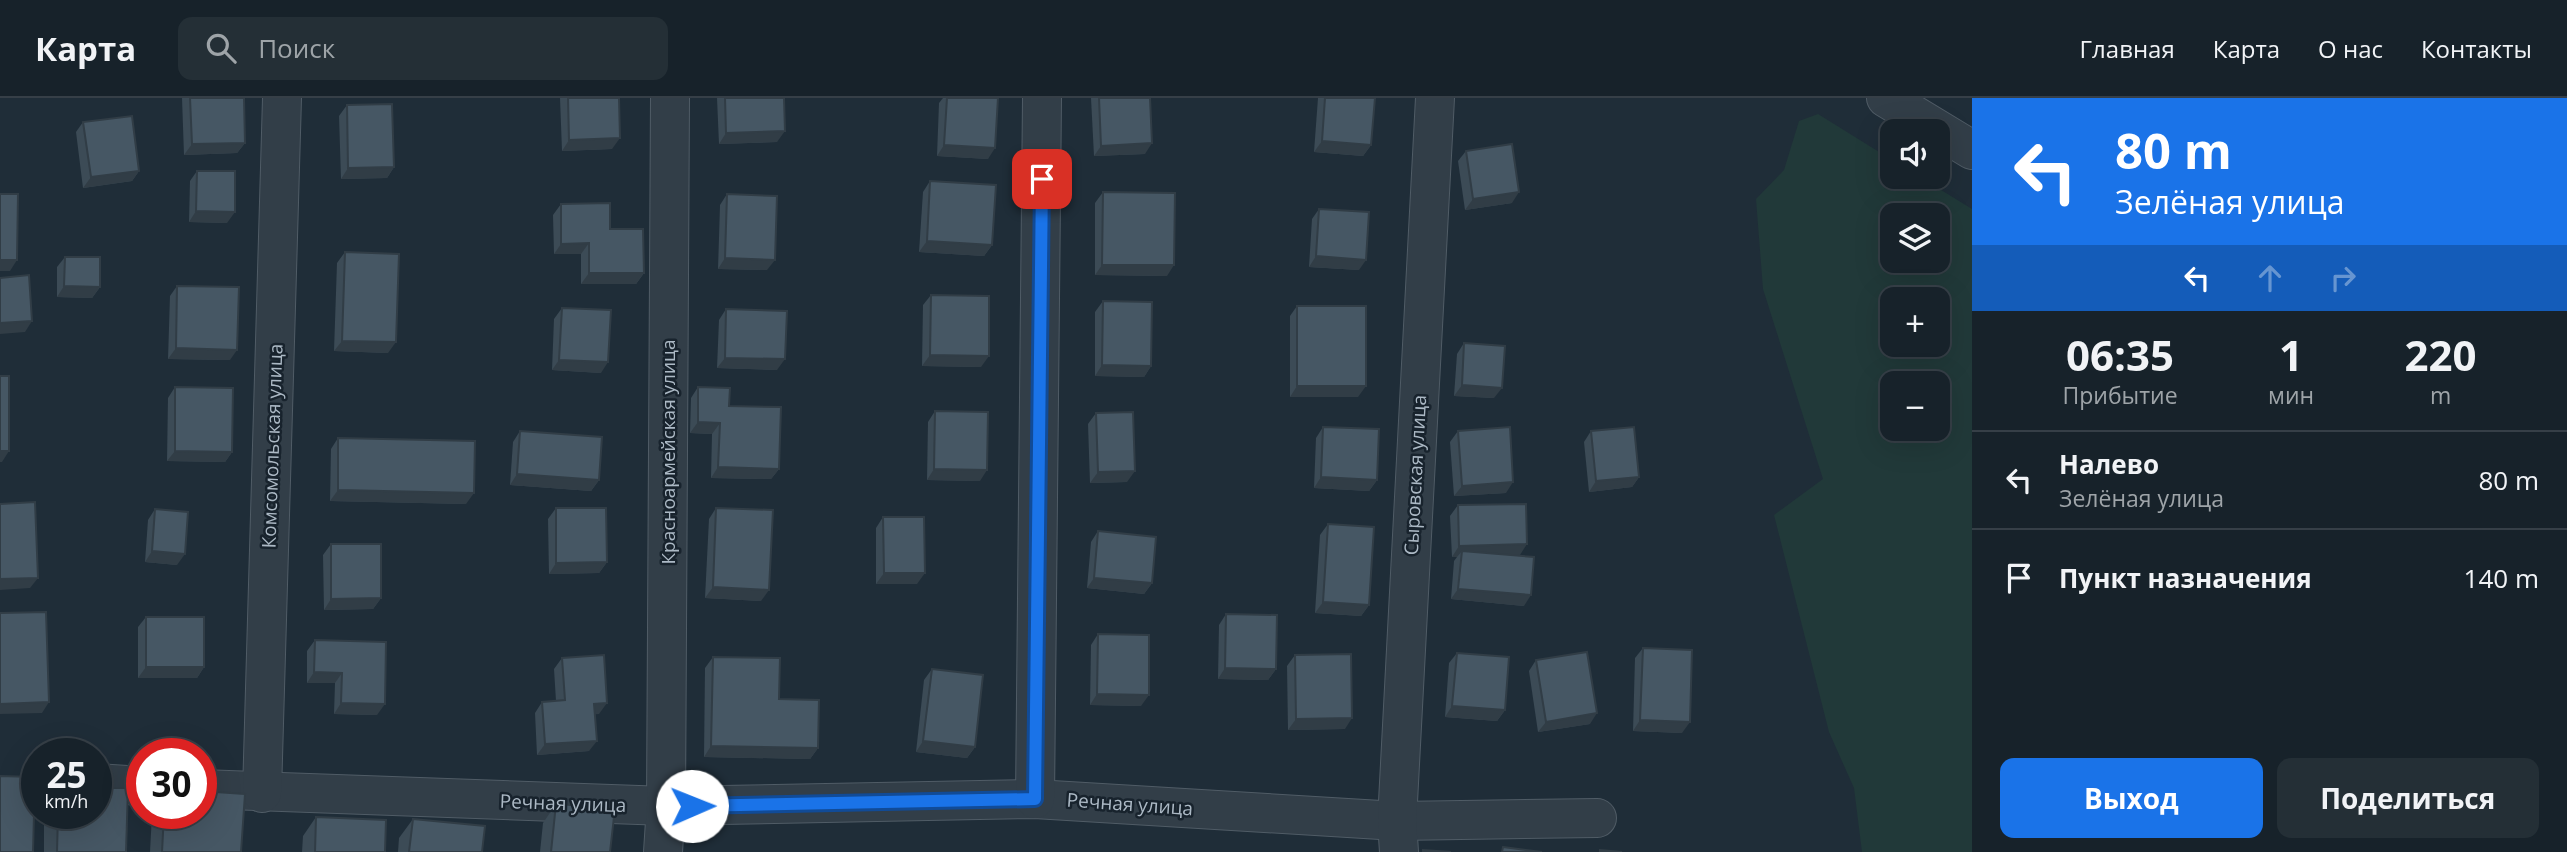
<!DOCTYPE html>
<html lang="ru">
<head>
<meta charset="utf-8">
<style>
  :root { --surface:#17222a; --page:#242f36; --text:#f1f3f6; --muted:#9ea4a8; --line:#363f47; --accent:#1a73e8 }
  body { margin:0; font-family:"Open Sans",sans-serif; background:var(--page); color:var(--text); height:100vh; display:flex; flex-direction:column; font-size:26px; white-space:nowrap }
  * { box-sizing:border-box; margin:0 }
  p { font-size:23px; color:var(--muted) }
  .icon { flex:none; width:38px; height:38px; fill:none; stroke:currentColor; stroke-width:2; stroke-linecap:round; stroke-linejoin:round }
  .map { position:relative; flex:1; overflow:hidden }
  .drawer { display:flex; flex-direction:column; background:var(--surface); width:595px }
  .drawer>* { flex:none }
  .guide { background:#1a73e8; color:#fff; overflow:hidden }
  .fabs { position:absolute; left:1880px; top:21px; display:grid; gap:14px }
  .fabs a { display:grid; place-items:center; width:70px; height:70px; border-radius:14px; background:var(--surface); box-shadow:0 7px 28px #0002,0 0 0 2px var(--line); font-size:35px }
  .speed { position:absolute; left:21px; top:640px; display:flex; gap:14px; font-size:35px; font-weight:700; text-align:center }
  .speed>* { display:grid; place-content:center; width:91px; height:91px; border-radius:50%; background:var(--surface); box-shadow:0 7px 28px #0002,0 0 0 2px var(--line); line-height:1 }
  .speed small { font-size:18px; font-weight:400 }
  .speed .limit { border:10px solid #d22; background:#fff; color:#111 }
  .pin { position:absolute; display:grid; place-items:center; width:60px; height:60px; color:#fff; margin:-30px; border-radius:14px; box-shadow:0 4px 10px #0006 }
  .me { position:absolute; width:77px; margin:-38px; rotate:89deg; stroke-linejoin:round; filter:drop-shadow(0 0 5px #0008) }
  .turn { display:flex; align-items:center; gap:24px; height:147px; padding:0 28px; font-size:32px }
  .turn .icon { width:91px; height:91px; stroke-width:2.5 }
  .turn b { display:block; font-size:49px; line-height:60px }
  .lanes { display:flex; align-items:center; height:66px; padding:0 28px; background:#0003; justify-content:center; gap:35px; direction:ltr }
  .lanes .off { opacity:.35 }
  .eta { display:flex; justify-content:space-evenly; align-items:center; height:119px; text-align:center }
  .eta b { font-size:42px; font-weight:700; line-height:49px }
  .primary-button { display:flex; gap:14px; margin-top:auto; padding:14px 28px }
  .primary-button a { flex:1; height:80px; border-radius:14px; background:var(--accent); color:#fff; font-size:28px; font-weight:700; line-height:80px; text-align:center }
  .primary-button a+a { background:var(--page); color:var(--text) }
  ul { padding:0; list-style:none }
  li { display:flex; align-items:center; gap:21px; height:98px; padding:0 28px; border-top:2px solid var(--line) }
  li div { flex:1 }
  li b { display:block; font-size:26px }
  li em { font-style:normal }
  header { display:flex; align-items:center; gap:42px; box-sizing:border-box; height:98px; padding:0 35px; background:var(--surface); border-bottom:2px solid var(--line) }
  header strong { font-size:33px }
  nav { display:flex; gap:38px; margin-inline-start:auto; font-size:24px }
  .search { width:490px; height:63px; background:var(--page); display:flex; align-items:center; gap:18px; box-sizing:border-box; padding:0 24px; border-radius:14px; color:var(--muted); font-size:26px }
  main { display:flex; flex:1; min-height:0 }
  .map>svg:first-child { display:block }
</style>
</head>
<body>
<header>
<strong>Карта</strong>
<div class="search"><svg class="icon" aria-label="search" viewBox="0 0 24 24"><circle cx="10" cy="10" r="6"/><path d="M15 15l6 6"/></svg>Поиск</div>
<nav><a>Главная</a><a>Карта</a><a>О нас</a><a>Контакты</a></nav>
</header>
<main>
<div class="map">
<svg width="1972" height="754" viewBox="0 0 1972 754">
  <rect width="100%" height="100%" fill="#1f2d38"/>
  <path fill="#213939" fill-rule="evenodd" d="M1818,16L1892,62V79H1920L1972,111V754H1862L1854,690L1829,634L1774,417L1823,381L1763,191L1756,101L1784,72L1799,23ZM1892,117H1937V163H1892ZM1892,201H1937V247H1892ZM1892,285H1937V331H1892Z"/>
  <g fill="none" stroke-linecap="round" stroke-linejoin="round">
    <defs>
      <g id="minor">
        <polyline points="1886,0 1972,52"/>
        <polyline points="96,685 142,688"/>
        <polyline points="201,691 666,708 1035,701 1397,723 1597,720"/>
        <polyline points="262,695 282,0"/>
        <polyline points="1035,701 1042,0"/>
        <polyline points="663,754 666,708 670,0"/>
        <polyline points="1399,754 1397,723 1435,0"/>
      </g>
    </defs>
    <use href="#minor" stroke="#505c66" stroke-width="40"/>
    <use href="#minor" stroke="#323e48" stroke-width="38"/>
  </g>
  <g fill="#3c4b56">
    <polygon points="182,0 244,0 245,45 237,55 184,57"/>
    <polygon points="560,0 619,0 612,51 562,53"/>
    <polygon points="717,0 784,0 777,44 719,46"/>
    <polygon points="943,0 998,0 988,61 937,58 939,5"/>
    <polygon points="1091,0 1150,0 1145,56 1094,58"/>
    <polygon points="1318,0 1375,0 1371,47 1363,58 1314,54"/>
    <polygon points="347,7 394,69 387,80 341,81 339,18"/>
    <polygon points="83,24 139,73 132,83 83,90 76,34"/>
    <polygon points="1466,53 1512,105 1465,112 1458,63"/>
    <polygon points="197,73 227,125 189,124 190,83"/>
    <polygon points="930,83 992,147 984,158 919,154 923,94"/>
    <polygon points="1103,94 1167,178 1095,177 1095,105"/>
    <polygon points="727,96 767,172 718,171 720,107"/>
    <polygon points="561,106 610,131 644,175 636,186 581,186 581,156 554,156 553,117"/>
    <polygon points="1319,111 1359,172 1309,169 1312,121"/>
    <polygon points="345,154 388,255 334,253 337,165"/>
    <polygon points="65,159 100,189 92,200 57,199 57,169"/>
    <polygon points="177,188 230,262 168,261 170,198"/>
    <polygon points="931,197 981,269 922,268 923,207"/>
    <polygon points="1103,203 1151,268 1144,279 1095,278 1095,214"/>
    <polygon points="1297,208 1358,299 1290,299 1290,218"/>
    <polygon points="562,210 601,275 552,272 554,221"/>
    <polygon points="726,211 777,272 717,270 719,222"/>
    <polygon points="1464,245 1494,300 1454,298 1457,256"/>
    <polygon points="175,289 232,354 225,364 167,363 168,300"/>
    <polygon points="698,289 729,308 779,371 771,381 711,380 712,336 690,335 691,300"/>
    <polygon points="935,313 980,383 927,382 928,324"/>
    <polygon points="1096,315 1127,384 1090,385 1088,326"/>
    <polygon points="1323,329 1377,382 1369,393 1314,390 1316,340"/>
    <polygon points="520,333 599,382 591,393 510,387 513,344"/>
    <polygon points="1458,333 1506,395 1454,398 1450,344"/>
    <polygon points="1591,333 1639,379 1632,389 1589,394 1584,344"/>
    <polygon points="338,340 466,406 330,403 331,351"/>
    <polygon points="1458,407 1520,457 1512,457 1524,508 1451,501 1454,463 1457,459 1452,459 1450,418"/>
    <polygon points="556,410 607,464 599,475 549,476 548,421"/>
    <polygon points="716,410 761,503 705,500 709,421"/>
    <polygon points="155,411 177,467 145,464 148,422"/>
    <polygon points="883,419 917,486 876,486 876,430"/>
    <polygon points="1328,426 1369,507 1361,518 1315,515 1320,437"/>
    <polygon points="1098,433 1152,485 1144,496 1087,490 1091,444"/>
    <polygon points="331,446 381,500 373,511 324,512 323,457"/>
    <polygon points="1226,516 1276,571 1268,582 1218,581 1219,527"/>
    <polygon points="146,519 204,569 197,580 138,580 138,529"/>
    <polygon points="1098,536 1141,608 1090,607 1091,547"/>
    <polygon points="315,542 377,617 334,616 335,585 307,585 307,553"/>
    <polygon points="1643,550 1682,635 1633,633 1635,560"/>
    <polygon points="1457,555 1505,612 1497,623 1445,619 1449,565"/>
    <polygon points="1295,557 1345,631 1288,632 1287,568"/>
    <polygon points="713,559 779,601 818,650 810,661 704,659 705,570"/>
    <polygon points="562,560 599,616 595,616 589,653 537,657 535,615 542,604 556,603 554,571"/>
    <polygon points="1536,562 1590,626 1538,634 1529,573"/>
    <polygon points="932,571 975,649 967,660 916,654 924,582"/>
    <polygon points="556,706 610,754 540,754 543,725"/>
    <polygon points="44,716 96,716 126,754 44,754"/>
    <polygon points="152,716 201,716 241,754 150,754"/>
    <polygon points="316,719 385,754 302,754 303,738"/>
    <polygon points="413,721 482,754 398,754 399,740"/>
  </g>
  <g fill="#313d46">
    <polygon points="785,33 777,44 719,46 726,35"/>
    <polygon points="620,40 612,51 562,53 569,42"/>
    <polygon points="1322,43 1371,47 1363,58 1314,54"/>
    <polygon points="245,45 237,55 184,57 192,46"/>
    <polygon points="1152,45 1145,56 1094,58 1101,48"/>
    <polygon points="944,47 995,50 988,61 937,58"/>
    <polygon points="394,69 387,80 341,81 348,70"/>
    <polygon points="139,73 132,83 83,90 91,79"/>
    <polygon points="1519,94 1512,105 1465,112 1473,101"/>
    <polygon points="196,113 235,114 227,125 189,124"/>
    <polygon points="927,143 992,147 984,158 919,154"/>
    <polygon points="589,145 581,156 554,156 561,146"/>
    <polygon points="1316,158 1366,162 1359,172 1309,169"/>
    <polygon points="725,160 775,162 767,172 718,171"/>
    <polygon points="0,162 17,162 10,173 0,173"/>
    <polygon points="1102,167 1174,167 1167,178 1095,177"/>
    <polygon points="589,175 644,175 636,186 581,186"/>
    <polygon points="64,188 100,189 92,200 57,199"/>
    <polygon points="32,223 25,234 0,236 0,225"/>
    <polygon points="342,243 396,244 388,255 334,253"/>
    <polygon points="176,250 237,252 230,262 168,261"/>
    <polygon points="930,257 989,258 981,269 922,268"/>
    <polygon points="725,260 785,261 777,272 717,270"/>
    <polygon points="559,262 608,264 601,275 552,272"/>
    <polygon points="1102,267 1151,268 1144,279 1095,278"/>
    <polygon points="1462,287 1502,290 1494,300 1454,298"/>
    <polygon points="1297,288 1366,288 1358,299 1290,299"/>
    <polygon points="698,324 720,325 712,336 690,335"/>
    <polygon points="0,353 9,353 2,364 0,364"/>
    <polygon points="175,353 232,354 225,364 167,363"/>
    <polygon points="718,369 779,371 771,381 711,380"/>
    <polygon points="934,371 987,372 980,383 927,382"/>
    <polygon points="1135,373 1127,384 1090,385 1098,374"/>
    <polygon points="517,376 599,382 591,393 510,387"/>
    <polygon points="1321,379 1377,382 1369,393 1314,390"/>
    <polygon points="1639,379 1632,389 1589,394 1596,383"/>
    <polygon points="1513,384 1506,395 1454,398 1462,388"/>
    <polygon points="338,392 474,395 466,406 330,403"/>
    <polygon points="1527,446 1520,457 1461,459 1462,453 1457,459 1452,459 1459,448"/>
    <polygon points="152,453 185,456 177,467 145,464"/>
    <polygon points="607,464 599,475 549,476 556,465"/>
    <polygon points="884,475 925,475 917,486 876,486"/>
    <polygon points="38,480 30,490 0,492 0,481"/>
    <polygon points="1094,480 1152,485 1144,496 1087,490"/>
    <polygon points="713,489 769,492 761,503 705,500"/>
    <polygon points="1458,491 1531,497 1524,508 1451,501"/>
    <polygon points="381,500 373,511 324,512 331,501"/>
    <polygon points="1323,504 1369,507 1361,518 1315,515"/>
    <polygon points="146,569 204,569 197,580 138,580"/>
    <polygon points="1225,570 1276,571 1268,582 1218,581"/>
    <polygon points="314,574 342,575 335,585 307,585"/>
    <polygon points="1097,596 1149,597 1141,608 1090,607"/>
    <polygon points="49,604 42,615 0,616 0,606"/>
    <polygon points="341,605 385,606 377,617 334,616"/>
    <polygon points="607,605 599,616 587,617 594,606"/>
    <polygon points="1452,608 1505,612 1497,623 1445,619"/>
    <polygon points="1597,615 1590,626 1538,634 1546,624"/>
    <polygon points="1352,620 1345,631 1288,632 1296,621"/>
    <polygon points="1640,622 1690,624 1682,635 1633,633"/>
    <polygon points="597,643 589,653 537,657 545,646"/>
    <polygon points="923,643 975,649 967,660 916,654"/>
    <polygon points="711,648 818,650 810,661 704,659"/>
  </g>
  <g fill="#465764" stroke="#313d46" stroke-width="2">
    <polygon points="190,0 244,0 245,45 192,46"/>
    <polygon points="568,0 619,0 620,40 569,42"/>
    <polygon points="725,0 784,0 785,33 726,35"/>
    <polygon points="947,0 998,0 995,50 944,47"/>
    <polygon points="1099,0 1150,0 1152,45 1101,48"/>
    <polygon points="1325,0 1375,0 1371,47 1322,43"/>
    <polygon points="392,6 394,69 348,70 347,7"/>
    <polygon points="132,18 139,73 91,79 83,24"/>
    <polygon points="1512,46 1519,94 1473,101 1466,53"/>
    <polygon points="197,73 235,73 235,114 196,113"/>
    <polygon points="930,83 996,87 992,147 927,143"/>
    <polygon points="1103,94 1175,95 1174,167 1102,167"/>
    <polygon points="0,96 18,96 17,162 0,162"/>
    <polygon points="727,96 777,98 775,162 725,160"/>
    <polygon points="610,105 610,131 643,131 644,175 589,175 589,145 561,146 561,106"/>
    <polygon points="1319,111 1369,114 1366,162 1316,158"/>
    <polygon points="345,154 399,156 396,244 342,243"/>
    <polygon points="65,159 100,159 100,189 64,188"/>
    <polygon points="29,177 32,223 0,225 0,180"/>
    <polygon points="177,188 239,189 237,252 176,250"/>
    <polygon points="931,197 989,198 989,258 930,257"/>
    <polygon points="1103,203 1152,204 1151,268 1102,267"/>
    <rect x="1297" y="208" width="69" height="80"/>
    <polygon points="562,210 611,212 608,264 559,262"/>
    <polygon points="726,211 787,213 785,261 725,260"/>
    <polygon points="1464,245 1505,248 1502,290 1462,287"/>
    <rect x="0" y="278" width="9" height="75"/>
    <polygon points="175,289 233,290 232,354 175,353"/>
    <polygon points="698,289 730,290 729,308 781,309 779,371 718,369 720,325 698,324"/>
    <polygon points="935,313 988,314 987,372 934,371"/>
    <polygon points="1133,314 1135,373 1098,374 1096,315"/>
    <polygon points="1323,329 1379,331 1377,382 1321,379"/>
    <polygon points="1510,329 1513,384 1462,388 1458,333"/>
    <polygon points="1634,329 1639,379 1596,383 1591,333"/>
    <polygon points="520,333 602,339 599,382 517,376"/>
    <polygon points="338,340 475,343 474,395 338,392"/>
    <polygon points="35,404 38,480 0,481 0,406"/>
    <polygon points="1526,406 1527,446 1459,448 1458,407"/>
    <polygon points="556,410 606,410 607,464 556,465"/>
    <polygon points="716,410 773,412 769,492 713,489"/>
    <polygon points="155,411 188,414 185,456 152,453"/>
    <polygon points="883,419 924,419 925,475 884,475"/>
    <polygon points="1328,426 1374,429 1369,507 1323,504"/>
    <polygon points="1098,433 1156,439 1152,485 1094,480"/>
    <polygon points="331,446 381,446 381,500 331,501"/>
    <polygon points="1462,453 1534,459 1531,497 1458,491"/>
    <polygon points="46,514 49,604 0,606 0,515"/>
    <polygon points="1226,516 1277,517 1276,571 1225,570"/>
    <rect x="146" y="519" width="58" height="50"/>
    <polygon points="1098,536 1149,537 1149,597 1097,596"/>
    <polygon points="315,542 386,544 385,606 341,605 342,575 314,574"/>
    <polygon points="1643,550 1692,552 1690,624 1640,622"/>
    <polygon points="1587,554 1597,615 1546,624 1536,562"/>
    <polygon points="1457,555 1509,559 1505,612 1452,608"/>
    <polygon points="1351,556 1352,620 1296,621 1295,557"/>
    <polygon points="604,557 607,605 594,606 597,643 545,646 542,604 565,602 562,560"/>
    <polygon points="713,559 780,560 779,601 819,602 818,650 711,648"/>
    <polygon points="932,571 983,577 975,649 923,643"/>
    <polygon points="0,678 35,679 33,754 0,754"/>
    <polygon points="96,690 128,690 126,754 57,754 58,716 96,716"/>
    <polygon points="201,693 245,696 241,754 162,754 164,716 201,716"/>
    <polygon points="556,706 615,710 610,754 551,754"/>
    <polygon points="316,719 386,722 385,754 315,754"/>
    <polygon points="413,721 485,728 482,754 409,754"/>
    <polygon points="1503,749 1542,754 1502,754"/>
    <polygon points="1423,752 1451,754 1423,754"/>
    <polygon points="1600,752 1622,754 1600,754"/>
  </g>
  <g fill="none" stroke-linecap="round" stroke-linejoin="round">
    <defs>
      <polyline id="route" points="692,708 1035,701 1042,81"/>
    </defs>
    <use href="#route" stroke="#114b97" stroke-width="18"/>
    <use href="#route" stroke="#1a73e8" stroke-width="12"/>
  </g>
  <g text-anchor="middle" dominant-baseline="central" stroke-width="5" stroke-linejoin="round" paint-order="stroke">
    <g font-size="19" fill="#acb9c5" stroke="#18232d">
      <text transform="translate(272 348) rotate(-88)">Комсомольская улица</text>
      <text transform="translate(668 354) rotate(-90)">Красноармейская улица</text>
      <text transform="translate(1415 377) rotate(-87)">Сыровская улица</text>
      <text transform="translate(563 705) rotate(2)">Речная улица</text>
      <text transform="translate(1130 706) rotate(4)">Речная улица</text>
    </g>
  </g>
</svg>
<div class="fabs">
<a><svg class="icon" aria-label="sound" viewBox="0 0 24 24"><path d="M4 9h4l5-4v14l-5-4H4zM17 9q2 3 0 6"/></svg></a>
<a><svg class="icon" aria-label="layers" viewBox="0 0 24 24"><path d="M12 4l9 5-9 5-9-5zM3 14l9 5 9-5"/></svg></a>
<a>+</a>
<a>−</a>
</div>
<div class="speed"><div>25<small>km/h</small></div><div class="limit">30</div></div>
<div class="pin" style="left:1042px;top:81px;background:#d93025"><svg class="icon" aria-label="arrive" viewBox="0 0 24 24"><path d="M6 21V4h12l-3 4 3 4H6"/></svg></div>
<svg class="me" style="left:692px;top:708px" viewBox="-20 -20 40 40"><circle r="19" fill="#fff"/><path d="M0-13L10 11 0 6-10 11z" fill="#1a73e8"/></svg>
</div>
<section class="drawer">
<div class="guide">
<div class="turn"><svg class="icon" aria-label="left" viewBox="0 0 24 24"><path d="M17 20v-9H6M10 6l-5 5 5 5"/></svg><div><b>80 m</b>Зелёная улица</div></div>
<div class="lanes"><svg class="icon" aria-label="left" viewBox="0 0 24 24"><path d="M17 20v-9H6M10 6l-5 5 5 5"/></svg><svg class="icon off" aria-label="ahead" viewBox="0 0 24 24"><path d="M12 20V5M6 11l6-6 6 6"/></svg><svg class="icon off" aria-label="right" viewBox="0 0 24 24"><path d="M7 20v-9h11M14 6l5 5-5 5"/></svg></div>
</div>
<div class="eta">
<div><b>06:35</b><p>Прибытие</p></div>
<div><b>1</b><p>мин</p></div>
<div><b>220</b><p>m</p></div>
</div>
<ul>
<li><svg class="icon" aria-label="left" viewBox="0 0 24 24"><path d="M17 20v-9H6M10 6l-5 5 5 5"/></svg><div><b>Налево</b><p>Зелёная улица</p></div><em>80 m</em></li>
<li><svg class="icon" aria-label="arrive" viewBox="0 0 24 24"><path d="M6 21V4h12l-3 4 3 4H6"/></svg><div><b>Пункт назначения</b></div><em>140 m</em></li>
</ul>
<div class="primary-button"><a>Выход</a><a>Поделиться</a></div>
</section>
</main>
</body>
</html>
